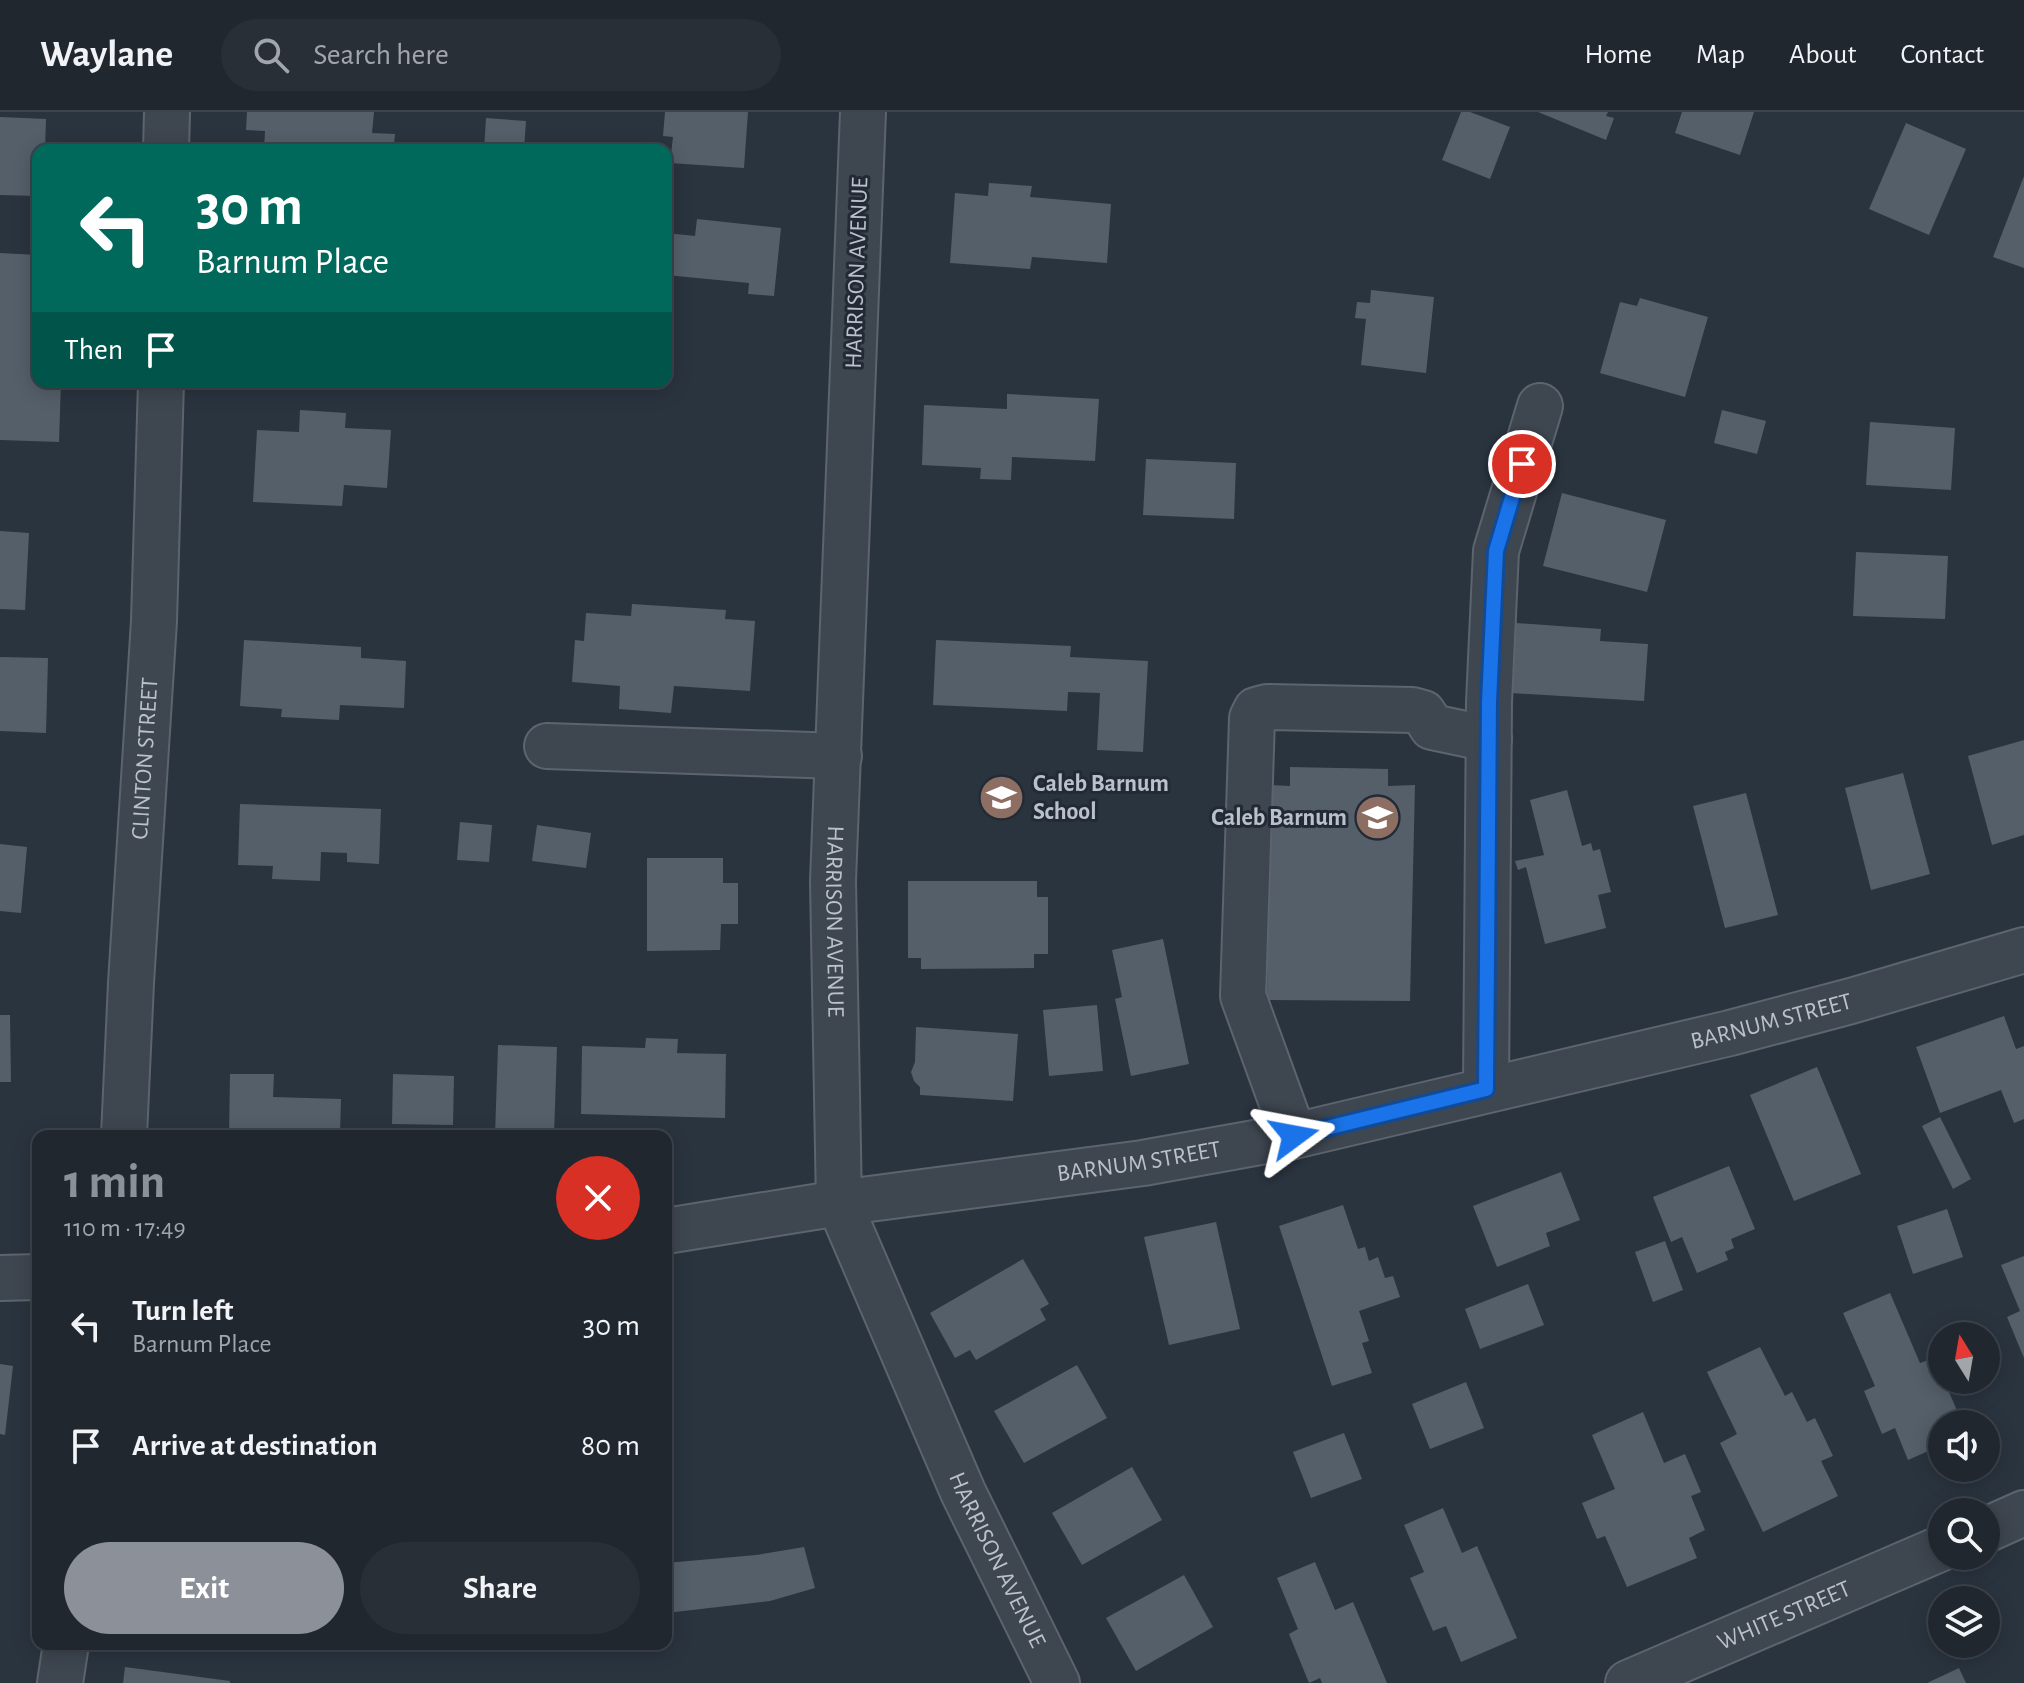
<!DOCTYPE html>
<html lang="en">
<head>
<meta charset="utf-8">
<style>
  :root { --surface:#20272f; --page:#282f37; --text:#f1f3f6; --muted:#a2a5aa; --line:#3d444b; --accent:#8c9099 }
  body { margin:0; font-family:"Alegreya Sans",sans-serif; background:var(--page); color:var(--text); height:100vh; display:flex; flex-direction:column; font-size:30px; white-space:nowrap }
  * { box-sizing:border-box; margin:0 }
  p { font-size:26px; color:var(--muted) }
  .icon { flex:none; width:44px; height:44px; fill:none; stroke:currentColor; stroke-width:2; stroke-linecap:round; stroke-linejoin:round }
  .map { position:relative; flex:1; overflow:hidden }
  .sheet { position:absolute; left:32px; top:1018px; width:640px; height:520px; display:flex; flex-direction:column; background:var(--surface); border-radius:16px; box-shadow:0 4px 20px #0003,0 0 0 2px var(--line) }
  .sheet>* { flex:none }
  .banner { position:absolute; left:32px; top:32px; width:640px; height:244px; border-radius:16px; box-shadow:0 4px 20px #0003,0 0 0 2px var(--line); background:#00695c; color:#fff; overflow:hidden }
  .needle { width:52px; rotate:349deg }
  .fabs { position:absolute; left:1928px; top:1210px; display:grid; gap:16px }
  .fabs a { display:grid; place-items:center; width:72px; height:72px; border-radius:50%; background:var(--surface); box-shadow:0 4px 20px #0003,0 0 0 2px var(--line); font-size:40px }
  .pin { position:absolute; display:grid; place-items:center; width:68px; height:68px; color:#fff; margin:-34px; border:4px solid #fff; border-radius:50%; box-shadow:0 2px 8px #0007 }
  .me { position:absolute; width:88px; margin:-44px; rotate:77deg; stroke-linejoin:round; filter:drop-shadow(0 0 6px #0008) }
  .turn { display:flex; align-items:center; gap:28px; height:168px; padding:0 32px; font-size:36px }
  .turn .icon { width:104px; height:104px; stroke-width:2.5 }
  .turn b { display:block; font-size:56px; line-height:68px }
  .then { display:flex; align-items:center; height:76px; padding:0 32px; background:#0003; gap:16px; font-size:30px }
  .round { display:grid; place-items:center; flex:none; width:84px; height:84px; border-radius:42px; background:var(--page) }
  .overview { display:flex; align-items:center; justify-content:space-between; height:136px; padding:0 32px }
  h1 { font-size:48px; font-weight:700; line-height:60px; color:var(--accent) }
  .primary-button { display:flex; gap:16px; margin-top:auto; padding:16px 32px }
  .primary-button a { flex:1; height:92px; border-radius:48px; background:var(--accent); color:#fff; font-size:32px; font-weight:700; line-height:92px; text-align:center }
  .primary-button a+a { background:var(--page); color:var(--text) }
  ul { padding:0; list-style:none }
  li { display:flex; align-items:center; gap:24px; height:120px; padding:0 32px }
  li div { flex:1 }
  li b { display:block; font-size:30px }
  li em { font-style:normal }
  header { display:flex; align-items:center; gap:48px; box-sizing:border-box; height:112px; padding:0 40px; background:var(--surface); border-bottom:2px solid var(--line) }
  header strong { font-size:38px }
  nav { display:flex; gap:44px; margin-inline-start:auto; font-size:28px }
  .search { width:560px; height:72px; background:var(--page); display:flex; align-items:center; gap:20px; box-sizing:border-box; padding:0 28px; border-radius:44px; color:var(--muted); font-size:30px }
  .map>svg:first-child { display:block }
</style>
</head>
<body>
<header>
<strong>Waylane</strong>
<div class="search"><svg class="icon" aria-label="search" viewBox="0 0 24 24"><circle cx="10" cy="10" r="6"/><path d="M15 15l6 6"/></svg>Search here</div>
<nav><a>Home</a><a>Map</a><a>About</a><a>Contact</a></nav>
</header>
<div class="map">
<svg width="2024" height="1571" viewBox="0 0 2024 1571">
  <rect width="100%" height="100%" fill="#2a343f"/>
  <g fill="#545f6a">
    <polygon points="247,0 374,0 372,21 395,22 394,34 414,35 413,38 264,38 265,19 246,18"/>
    <polygon points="665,0 748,0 744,56 670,51 673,25 663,24"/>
    <polygon points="1461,0 1470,0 1510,15 1490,67 1442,48"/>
    <polygon points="1538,0 1608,0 1606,4 1614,6 1606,28"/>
    <polygon points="1682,0 1754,0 1740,43 1675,21"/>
    <polygon points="0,5 46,7 45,38 38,38 38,84 0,83"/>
    <polygon points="486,6 526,9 524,38 484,38"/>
    <polygon points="1906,11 1966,37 1929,123 1869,97"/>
    <polygon points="2024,64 2024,156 1993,145"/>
    <polygon points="989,71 1032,74 1030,85 1111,92 1107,151 1032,145 1030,157 950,151 955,81 988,84"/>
    <polygon points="697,107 781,116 774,184 748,182 749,171 666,163 666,121 695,124"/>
    <polygon points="0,141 38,143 38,270 61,270 59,330 0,328"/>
    <polygon points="1371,178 1434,185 1426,261 1361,253 1366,207 1355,206 1357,190 1370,191"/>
    <polygon points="1640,186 1708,205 1685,285 1600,261 1620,190 1637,194"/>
    <polygon points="1007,282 1099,287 1095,349 1012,345 1011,368 980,367 981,356 922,353 924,293 1007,297"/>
    <polygon points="300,298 346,301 345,316 391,318 387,376 344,373 342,394 253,390 257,318 299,320"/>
    <polygon points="1722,298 1766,309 1757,342 1714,331"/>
    <polygon points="1870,310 1955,316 1951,378 1866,373"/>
    <polygon points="1146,347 1236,351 1234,407 1143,403"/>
    <polygon points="1562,381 1666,408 1647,480 1543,454"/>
    <polygon points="0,419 29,421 25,498 0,497"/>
    <polygon points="1856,440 1948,444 1945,507 1853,504"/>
    <polygon points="632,492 726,498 725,507 755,509 750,579 674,574 671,601 619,597 620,574 572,570 575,528 584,529 586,501 631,504"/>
    <polygon points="1516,511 1601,517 1600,529 1648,532 1644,589 1511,581"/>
    <polygon points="244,528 361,535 361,546 406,549 404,596 340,593 339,608 281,605 282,597 240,594"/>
    <polygon points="936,528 1071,534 1070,545 1148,549 1143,640 1097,638 1100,581 1068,580 1067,599 933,593"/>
    <polygon points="0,545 48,546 46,621 0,619"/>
    <polygon points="2024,628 2024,723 1992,733 1968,644"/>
    <polygon points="1290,655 1388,657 1388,674 1415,673 1410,889 1267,888 1270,673 1290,674"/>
    <polygon points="1903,661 1930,762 1871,778 1845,676"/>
    <polygon points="1567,678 1582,734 1591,731 1593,739 1600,737 1611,780 1598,783 1606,816 1545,832 1526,755 1518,758 1515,749 1544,743 1530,688"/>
    <polygon points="1746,681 1778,803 1725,816 1693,694"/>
    <polygon points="240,692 381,697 379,752 347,750 347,741 321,740 320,769 272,767 273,754 238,753"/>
    <polygon points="460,710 492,713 489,750 457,748"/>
    <polygon points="537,713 591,721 586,756 532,749"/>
    <polygon points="0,732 27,735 21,801 0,799"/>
    <polygon points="647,746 723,746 723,771 738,771 738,812 721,812 720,838 647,839"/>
    <polygon points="908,769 1037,769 1037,785 1048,785 1048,842 1034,842 1034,856 921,857 921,846 908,846"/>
    <polygon points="1163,827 1189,952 1131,964 1115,887 1122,885 1112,838"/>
    <polygon points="1097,893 1103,959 1049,964 1043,898"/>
    <polygon points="0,903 10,903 11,970 0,970"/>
    <polygon points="2004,904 2016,937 2024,934 2024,1007 2014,1011 2001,978 1940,1001 1916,935"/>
    <polygon points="916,915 1018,922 1013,989 920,983 920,975 914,969 911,960 915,950"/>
    <polygon points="646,926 678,927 677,941 726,942 725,1006 581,1002 582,934 645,936"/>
    <polygon points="498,933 557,935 554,1024 495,1024"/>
    <polygon points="1817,955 1861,1062 1794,1089 1750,983"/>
    <polygon points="230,962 274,962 273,985 341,987 340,1024 229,1024"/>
    <polygon points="393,962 454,964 453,1013 392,1012"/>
    <polygon points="1940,1005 1971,1067 1953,1077 1922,1014"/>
    <polygon points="1729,1054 1755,1117 1731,1127 1734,1136 1725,1140 1728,1148 1697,1161 1682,1125 1671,1130 1653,1085"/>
    <polygon points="1561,1060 1580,1108 1546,1121 1550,1134 1497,1155 1473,1094"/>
    <polygon points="1343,1093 1358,1137 1365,1135 1369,1149 1378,1145 1385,1166 1393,1164 1400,1185 1359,1199 1369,1229 1362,1231 1372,1261 1332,1274 1279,1114"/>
    <polygon points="1947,1097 1963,1145 1913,1162 1897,1114"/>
    <polygon points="1216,1110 1240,1217 1169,1233 1144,1125"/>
    <polygon points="1665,1129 1683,1178 1653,1190 1635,1140"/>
    <polygon points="2024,1144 2024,1246 2007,1205 2020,1199 2001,1153"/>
    <polygon points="1023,1147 1049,1192 1040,1197 1046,1208 976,1248 970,1238 955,1246 930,1201"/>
    <polygon points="1528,1172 1544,1213 1480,1237 1465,1197"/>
    <polygon points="1890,1181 1920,1251 1934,1246 1963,1312 1942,1312 1942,1333 1908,1348 1895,1316 1882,1322 1864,1279 1875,1274 1843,1201"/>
    <polygon points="1760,1235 1785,1284 1792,1280 1807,1310 1815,1306 1833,1344 1821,1349 1838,1384 1763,1420 1720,1331 1737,1322 1707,1260"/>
    <polygon points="0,1252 13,1254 5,1323 0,1322"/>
    <polygon points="1077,1253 1107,1306 1024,1351 994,1299"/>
    <polygon points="1466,1270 1484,1316 1430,1337 1412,1292"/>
    <polygon points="1643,1300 1664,1351 1685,1342 1701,1380 1691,1384 1705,1418 1689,1426 1697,1446 1627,1475 1605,1424 1597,1427 1582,1391 1615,1377 1592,1323"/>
    <polygon points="1344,1321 1362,1367 1311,1386 1293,1340"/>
    <polygon points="1132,1355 1162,1408 1082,1453 1052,1401"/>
    <polygon points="1443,1396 1462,1441 1477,1434 1517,1526 1461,1550 1446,1514 1433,1519 1410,1466 1424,1460 1404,1413"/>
    <polygon points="804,1435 815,1476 770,1489 666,1501 666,1451 756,1443"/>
    <polygon points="1315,1450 1335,1498 1353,1490 1387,1571 1322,1571 1320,1566 1309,1571 1289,1522 1298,1517 1277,1466"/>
    <polygon points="1184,1463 1213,1515 1136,1559 1106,1506"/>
    <polygon points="125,1555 230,1569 230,1571 123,1571"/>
    <polygon points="1959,1556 1966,1571 1927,1571"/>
  </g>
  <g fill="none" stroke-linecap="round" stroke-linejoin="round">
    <defs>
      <g id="minor">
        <path id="s1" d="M863,0L833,769L839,1091L963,1380L1057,1571"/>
        <polyline points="166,38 167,0"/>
        <polyline points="547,634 839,644"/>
        <polyline points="1486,977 1489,590 1496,439 1540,294"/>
        <path id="s2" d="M124,1024L131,871L154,509L161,270"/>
        <polyline points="1294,1024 1243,884 1252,606 1256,598 1267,595 1412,598 1423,601 1432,615 1489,627"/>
        <path id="s3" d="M666,1119L839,1091L1143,1051L1294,1024L1730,921L1851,889L2024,838"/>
        <polyline points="0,1166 38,1165"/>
        <polyline points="1986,1418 2024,1401"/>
        <polyline points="60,1571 66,1532"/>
        <path id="s4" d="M1628,1571L1942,1436"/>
      </g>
    </defs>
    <use href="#minor" stroke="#5c646d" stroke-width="48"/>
    <use href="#minor" stroke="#3e4650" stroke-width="44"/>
  </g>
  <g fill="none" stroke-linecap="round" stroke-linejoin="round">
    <defs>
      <polyline id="route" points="1294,1024 1486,977 1489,590 1496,439 1522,352"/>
    </defs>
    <use href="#route" stroke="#114b97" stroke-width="20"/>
    <use href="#route" stroke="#1a73e8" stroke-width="14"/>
  </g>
  <defs>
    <symbol id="school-disc" viewBox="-11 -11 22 22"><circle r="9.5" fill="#8d6e63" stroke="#222b35"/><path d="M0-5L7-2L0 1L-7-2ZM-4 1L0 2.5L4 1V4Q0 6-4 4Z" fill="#fff"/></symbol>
  </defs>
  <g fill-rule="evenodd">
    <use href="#school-disc" x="976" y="660" width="51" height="51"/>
    <use href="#school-disc" x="1352" y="680" width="51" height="51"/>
  </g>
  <g text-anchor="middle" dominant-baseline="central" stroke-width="6" stroke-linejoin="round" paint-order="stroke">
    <g font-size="24" fill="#bbc1ca" stroke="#222b35">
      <text transform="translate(857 161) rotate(-88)">HARRISON AVENUE</text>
      <text stroke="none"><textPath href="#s2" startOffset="378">CLINTON STREET</textPath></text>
      <text stroke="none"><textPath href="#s1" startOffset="810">HARRISON AVENUE</textPath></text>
      <text stroke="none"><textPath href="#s3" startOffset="1126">BARNUM STREET</textPath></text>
      <text stroke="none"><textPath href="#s3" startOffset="478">BARNUM STREET</textPath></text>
      <text stroke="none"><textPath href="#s1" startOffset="1482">HARRISON AVENUE</textPath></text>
      <text stroke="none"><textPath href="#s4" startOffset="170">WHITE STREET</textPath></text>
    </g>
    <g font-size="24" font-weight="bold" fill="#bbc1ca" stroke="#222b35" text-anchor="start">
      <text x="1033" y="672">Caleb Barnum<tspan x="1033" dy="28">School</tspan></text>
      <text x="1347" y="706" text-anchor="end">Caleb Barnum</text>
    </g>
  </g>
</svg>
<div class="fabs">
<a><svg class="needle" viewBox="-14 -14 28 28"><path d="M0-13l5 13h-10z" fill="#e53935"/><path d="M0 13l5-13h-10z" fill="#a2a5aa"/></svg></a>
<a><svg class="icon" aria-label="sound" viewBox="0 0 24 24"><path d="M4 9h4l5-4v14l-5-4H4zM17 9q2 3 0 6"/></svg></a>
<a><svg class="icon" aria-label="search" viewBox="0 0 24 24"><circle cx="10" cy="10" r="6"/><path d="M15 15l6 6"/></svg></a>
<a><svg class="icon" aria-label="layers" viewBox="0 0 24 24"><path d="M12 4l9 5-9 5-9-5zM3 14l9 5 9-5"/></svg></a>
</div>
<div class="pin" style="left:1522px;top:352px;background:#d93025"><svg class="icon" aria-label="arrive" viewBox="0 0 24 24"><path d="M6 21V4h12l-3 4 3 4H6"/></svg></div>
<svg class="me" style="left:1294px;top:1024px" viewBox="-20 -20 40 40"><path d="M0-17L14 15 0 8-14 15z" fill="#1a73e8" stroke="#fff" stroke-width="4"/></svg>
<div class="banner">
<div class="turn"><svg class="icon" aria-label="left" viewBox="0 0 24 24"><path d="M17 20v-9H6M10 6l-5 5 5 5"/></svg><div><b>30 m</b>Barnum Place</div></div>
<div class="then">Then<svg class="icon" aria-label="arrive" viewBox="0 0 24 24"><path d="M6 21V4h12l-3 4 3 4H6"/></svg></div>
</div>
<section class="sheet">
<div class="overview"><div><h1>1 min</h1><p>110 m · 17:49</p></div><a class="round" style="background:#d93025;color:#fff"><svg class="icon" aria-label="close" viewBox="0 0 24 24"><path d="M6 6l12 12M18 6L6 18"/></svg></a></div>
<ul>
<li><svg class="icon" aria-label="left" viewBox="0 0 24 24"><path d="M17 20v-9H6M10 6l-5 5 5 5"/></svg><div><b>Turn left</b><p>Barnum Place</p></div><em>30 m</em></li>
<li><svg class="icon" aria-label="arrive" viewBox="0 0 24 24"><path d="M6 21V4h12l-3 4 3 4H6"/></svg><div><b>Arrive at destination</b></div><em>80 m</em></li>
</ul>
<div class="primary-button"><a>Exit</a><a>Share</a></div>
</section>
</div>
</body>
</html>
